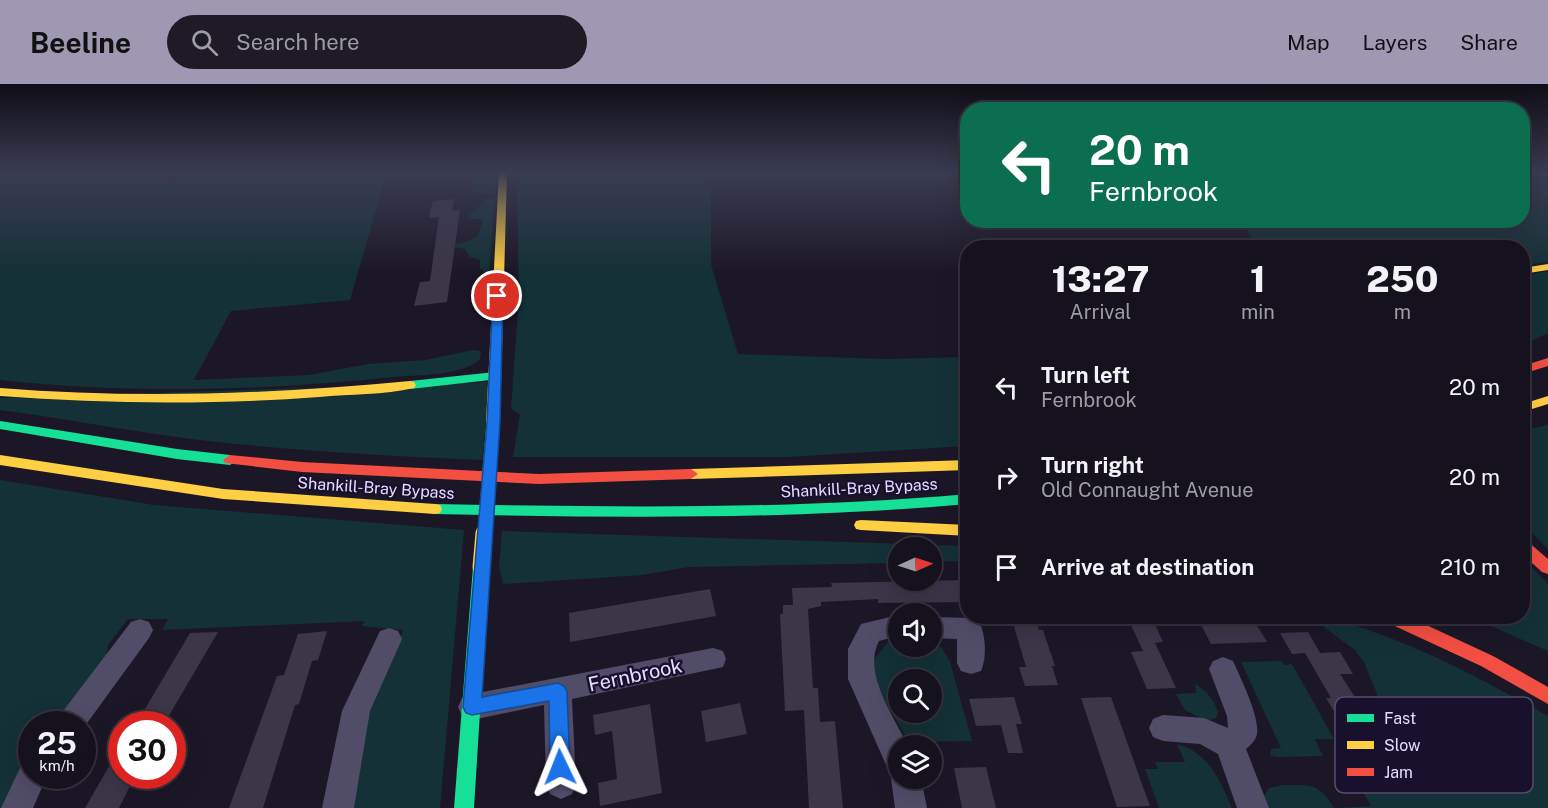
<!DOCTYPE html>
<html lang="en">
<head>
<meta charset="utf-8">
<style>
  :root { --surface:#15111d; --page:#1e1a26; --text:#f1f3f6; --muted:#9d9da4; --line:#34313b; --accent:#9f98b3 }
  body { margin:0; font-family:"Public Sans",sans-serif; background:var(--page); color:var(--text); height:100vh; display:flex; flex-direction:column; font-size:22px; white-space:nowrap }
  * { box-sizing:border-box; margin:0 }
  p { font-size:20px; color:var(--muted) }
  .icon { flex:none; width:33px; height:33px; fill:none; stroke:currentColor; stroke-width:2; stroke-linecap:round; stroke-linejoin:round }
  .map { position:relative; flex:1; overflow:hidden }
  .side { position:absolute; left:960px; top:156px; width:570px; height:384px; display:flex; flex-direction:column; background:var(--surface); border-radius:24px; box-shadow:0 6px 24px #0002,0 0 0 2px var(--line) }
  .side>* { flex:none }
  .hud { position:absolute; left:960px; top:18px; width:570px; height:126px; border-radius:24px; box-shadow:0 6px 24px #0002,0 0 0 2px var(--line); background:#0b6e4f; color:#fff; overflow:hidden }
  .needle { width:39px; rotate:87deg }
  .controls { position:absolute; left:888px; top:453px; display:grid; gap:12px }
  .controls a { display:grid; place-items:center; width:54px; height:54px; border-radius:50%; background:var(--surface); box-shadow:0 6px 24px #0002,0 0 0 2px var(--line); font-size:30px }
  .speed { position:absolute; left:18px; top:627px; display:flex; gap:12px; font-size:30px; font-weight:700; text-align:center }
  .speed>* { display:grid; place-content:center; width:78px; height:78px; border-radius:50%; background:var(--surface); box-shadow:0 6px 24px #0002,0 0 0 2px var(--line); line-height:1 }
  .speed small { font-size:15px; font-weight:400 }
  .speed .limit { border:9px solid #d22; background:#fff; color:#111 }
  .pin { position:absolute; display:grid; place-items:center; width:51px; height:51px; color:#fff; margin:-26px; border:3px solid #fff; border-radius:50%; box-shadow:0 2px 6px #0007 }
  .me { position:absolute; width:66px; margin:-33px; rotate:358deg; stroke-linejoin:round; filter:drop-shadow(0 0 4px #0008) }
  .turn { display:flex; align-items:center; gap:21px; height:126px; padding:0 30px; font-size:27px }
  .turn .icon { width:78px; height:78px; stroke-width:2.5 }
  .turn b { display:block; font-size:42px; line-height:51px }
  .eta { display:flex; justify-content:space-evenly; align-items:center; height:102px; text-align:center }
  .eta b { font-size:36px; font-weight:800; line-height:42px }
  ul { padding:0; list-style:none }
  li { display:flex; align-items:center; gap:18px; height:90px; padding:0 30px }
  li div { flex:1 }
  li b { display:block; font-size:22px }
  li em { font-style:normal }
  header { display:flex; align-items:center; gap:36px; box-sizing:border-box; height:84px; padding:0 30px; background:var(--accent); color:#111 }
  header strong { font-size:28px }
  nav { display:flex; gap:33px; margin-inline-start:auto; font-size:21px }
  .search { width:420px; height:54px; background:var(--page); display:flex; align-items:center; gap:15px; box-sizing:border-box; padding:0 21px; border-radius:33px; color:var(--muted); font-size:22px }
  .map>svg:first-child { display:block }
</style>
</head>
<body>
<header>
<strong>Beeline</strong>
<div class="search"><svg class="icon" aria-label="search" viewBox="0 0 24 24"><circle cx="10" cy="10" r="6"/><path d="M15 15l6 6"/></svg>Search here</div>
<nav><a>Map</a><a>Layers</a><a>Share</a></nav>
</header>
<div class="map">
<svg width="1548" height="724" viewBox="0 0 1548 724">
  <rect width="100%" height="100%" fill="#1c1727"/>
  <g fill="#133136" fill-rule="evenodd">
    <path d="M0,88H157L175,100L186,88H387L350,216L231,227L194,296L309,291L368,280L425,276L473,266L481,267L480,275C463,292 417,291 393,293C261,307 131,310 0,296Z"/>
    <polygon points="478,88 497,88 495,110 470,108"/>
    <polygon points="517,88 694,88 703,100 711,104 711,181 738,270 884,275 967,273 967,362 788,373 513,373 520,330 511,325 519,212"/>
    <polygon points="1523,88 1548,88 1548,178 1523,181 1522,164 1256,163 1243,137 1522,136"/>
    <path d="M495,114L489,192L480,184V176L470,173L465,165L452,163L453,160L466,158L478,152L483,137L479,135H468C473,124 481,124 485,115Z"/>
    <polygon points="1548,187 1548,249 1523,261 1523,192"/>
    <path d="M491,298L482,376C391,372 299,367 208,357C138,349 70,335 0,326V314Z"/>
    <polygon points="1548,341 1548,465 1523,440 1522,347"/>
    <polygon points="0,396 154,421 464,446 440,724 333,724 340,689 392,577 403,546 362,542 364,537 162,546 168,535 128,535 108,561 106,578 60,640 32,640 31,683 6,724 0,724"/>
    <polygon points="502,447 968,462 967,477 932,478 932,464 898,464 898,479 689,483 642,491 503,500 499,483"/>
    <polygon points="1523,475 1548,500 1548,567 1470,533 1522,532"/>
    <path d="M1310,533C1335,533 1354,541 1377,549C1438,571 1492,601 1548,632V724H1338L1371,722L1350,683H1356L1350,672L1401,670L1364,578L1355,566Z"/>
    <path d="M889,557H898V562H932V560L942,564L950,578L972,657L909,658L876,602L871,579ZM898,596H932V628H898Z"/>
    <polygon points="1282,577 1284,581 1292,580 1334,655 1315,655 1323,672 1275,673 1270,671 1271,665 1281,664 1241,578"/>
    <path d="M1195,600C1207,607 1213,614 1218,628L1216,634L1206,637L1185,626L1176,610L1196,609Z"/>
    <path d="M1177,660C1209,669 1220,696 1232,724H1159L1145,685H1158L1155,678H1185Z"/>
    <path d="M1283,701C1310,701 1319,698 1334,724H1263V714L1269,704Z"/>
  </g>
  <g fill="#3b3648">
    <polygon points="454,115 452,127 460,126 447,218 414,222 420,198 430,197 439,133 429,134 433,117"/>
    <polygon points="968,496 968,518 878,519 878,515 821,518 821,522 808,525 813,604 818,604 820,638 835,637 843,724 809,724 804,626 785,627 780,530 783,530 783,521 793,521 792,504 832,503 831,499"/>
    <polygon points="710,505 716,532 570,558 569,529"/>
    <polygon points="1011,532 1035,532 1039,546 1043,546 1055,582 1052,582 1058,601 1025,602 1019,583 1026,583"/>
    <polygon points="1253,535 1267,558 1211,560 1199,537"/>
    <polygon points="1154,538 1163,558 1155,559 1176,604 1147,605 1131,568 1143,567 1130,539"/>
    <polygon points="327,547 318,576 312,577 299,620 295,621 263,724 229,724 277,592 284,591 298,550"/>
    <polygon points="218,548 164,640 136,640 190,549"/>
    <polygon points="1308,548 1320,569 1340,568 1353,590 1340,590 1381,654 1351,655 1326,614 1331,614 1305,569 1292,570 1280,549"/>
    <polygon points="1014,613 1022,640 1016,640 1023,669 1008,669 1001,641 976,642 969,615"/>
    <polygon points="1111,613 1143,703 1150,722 1117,723 1081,614"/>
    <polygon points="740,619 747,650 706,658 701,627"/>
    <polygon points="650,620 662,709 600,722 598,699 617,695 612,647 595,651 593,631"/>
    <polygon points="122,660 122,692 135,692 119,724 85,724"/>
    <polygon points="986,683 996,724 962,724 954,684"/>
  </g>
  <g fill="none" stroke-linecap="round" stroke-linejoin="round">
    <g fill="#514c68" fill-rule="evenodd">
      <path d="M898,531V552L879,557C862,589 894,632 908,662H898V694H921L927,724H895L891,694L895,685L887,683L848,595V565L861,540Z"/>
      <path d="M932,533L970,534L979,537C986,551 987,574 981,587L971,590L961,587L957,579V555L932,554Z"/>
      <polygon points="140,535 149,538 153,546 149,554 82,646 82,640 56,640 60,631 131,538"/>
      <polygon points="389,544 398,547 402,555 370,627 354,724 322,724 342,627 380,547"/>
      <polygon points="713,564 723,567 726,575 723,583 572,615 576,700 572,710 561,715 550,710 546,700 544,621 472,636 462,632 458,623 462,614 472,610"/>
      <path d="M1223,573L1233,577C1240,593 1260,633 1257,650C1256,656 1251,661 1246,665L1269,724H1237L1218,670L1200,660L1163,657L1153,653L1149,644L1153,635L1163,631L1204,634L1228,644L1227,632L1209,585L1213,577Z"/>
      <polygon points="32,678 32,692 47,692 33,724 1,724 21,682"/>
    </g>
    <g fill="#16e098" fill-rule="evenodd">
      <polygon points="495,288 501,292 499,295 410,305 404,301 410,297"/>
      <polygon points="0,337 177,365 230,371 237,376 230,381 177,375 0,345"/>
      <path d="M968,410V420C791,436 612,434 435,430L430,429L428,425L430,421L435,420C612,423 791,426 968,410Z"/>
      <polygon points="481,477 487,479 489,483 474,724 454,724 473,483 475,479"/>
    </g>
    <g fill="#ffcf43" fill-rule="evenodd">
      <polygon points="499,88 507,88 500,338 493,342 486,338"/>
      <polygon points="1548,180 1548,186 1522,190 1522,184"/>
      <path d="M410,297L414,298L416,301L414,304C384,311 350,310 319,313C213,321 106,320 0,312V304C137,315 273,310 410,297Z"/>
      <polygon points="1548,312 1548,320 1522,328 1522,320"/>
      <polygon points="0,371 223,405 435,420 440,421 442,425 440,429 435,430 223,415 0,381"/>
      <polygon points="968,376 968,386 691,395 684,390 691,385"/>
      <polygon points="861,436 968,441 968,452 861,446 856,445 854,441 856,437"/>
    </g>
    <g fill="#f24e42" fill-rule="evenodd">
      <polygon points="1548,274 1548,282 1522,290 1522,282"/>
      <polygon points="230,371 302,378 539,390 691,385 698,390 691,395 539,400 302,388 225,379 223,376"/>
      <polygon points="1522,455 1527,457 1548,475 1548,490 1542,488 1522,470"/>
      <polygon points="1382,532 1407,532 1493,572 1548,603 1548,620 1481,582 1384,537"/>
    </g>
    <polyline stroke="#ffcf43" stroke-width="13" points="484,450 493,338"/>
    <polyline stroke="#ffcf43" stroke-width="17" points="481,483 484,449"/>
  </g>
  <linearGradient id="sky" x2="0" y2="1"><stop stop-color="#0f0d15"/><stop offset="0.47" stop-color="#3a3c52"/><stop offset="1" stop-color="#3a3c52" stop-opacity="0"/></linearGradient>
  <rect width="1548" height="189" fill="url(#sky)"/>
  <polygon fill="#1a73e8" stroke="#114b97" stroke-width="1.5" points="493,209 497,209 503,212 500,338 482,613 558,599 564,602 567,607 570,683 567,689 560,692 553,689 550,683 549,617 472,631 466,629 463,623 487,338"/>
  <g text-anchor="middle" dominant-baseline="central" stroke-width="5" stroke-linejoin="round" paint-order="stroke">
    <g font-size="16" fill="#e5ddff" stroke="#19102e">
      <text transform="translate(376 404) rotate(4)">Shankill-Bray Bypass</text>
      <text transform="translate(859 404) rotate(-3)">Shankill-Bray Bypass</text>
    </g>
    <g font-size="20" fill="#e5ddff" stroke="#19102e">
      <text transform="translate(635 591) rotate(-12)">Fernbrook</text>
    </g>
  </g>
  <rect x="1335" y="613" width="198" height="96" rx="9" fill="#19102e" stroke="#564e6d" stroke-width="1.5"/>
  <rect x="1347" y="630" width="27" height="8" fill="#16e098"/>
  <rect x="1347" y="657" width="27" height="8" fill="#ffcf43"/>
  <rect x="1347" y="684" width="27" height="8" fill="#f24e42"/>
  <g font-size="16" fill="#e5ddff">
    <text x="1384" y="640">Fast</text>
    <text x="1384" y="667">Slow</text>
    <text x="1384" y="694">Jam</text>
  </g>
</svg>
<div class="controls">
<a><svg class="needle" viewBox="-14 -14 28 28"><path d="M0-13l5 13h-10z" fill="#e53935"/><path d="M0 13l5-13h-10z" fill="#9d9da4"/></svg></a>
<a><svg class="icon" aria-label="sound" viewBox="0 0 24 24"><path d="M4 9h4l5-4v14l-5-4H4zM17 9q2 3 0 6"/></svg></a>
<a><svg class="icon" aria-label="search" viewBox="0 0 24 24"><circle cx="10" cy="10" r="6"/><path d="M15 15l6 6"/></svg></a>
<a><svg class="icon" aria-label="layers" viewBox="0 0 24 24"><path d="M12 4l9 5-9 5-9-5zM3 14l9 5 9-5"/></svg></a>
</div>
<div class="speed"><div>25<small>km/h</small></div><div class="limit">30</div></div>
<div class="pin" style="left:497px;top:212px;background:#d93025"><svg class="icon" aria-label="arrive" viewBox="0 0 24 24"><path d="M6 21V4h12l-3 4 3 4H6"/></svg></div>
<svg class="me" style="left:560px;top:683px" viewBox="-20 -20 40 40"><path d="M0-17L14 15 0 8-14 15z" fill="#1a73e8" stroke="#fff" stroke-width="4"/></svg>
<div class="hud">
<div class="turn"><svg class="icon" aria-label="left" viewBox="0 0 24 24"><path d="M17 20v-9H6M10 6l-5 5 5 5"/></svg><div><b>20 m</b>Fernbrook</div></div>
</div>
<section class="side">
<div class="eta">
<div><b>13:27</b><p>Arrival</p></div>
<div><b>1</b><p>min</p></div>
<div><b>250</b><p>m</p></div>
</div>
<ul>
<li><svg class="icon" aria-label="left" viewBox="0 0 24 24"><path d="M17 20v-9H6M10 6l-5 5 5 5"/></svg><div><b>Turn left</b><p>Fernbrook</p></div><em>20 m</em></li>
<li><svg class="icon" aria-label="right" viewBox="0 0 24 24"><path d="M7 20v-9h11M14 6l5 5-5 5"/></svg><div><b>Turn right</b><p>Old Connaught Avenue</p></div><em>20 m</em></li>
<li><svg class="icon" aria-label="arrive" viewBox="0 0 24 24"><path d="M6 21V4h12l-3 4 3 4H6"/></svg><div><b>Arrive at destination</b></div><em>210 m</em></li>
</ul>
</section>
</div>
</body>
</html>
